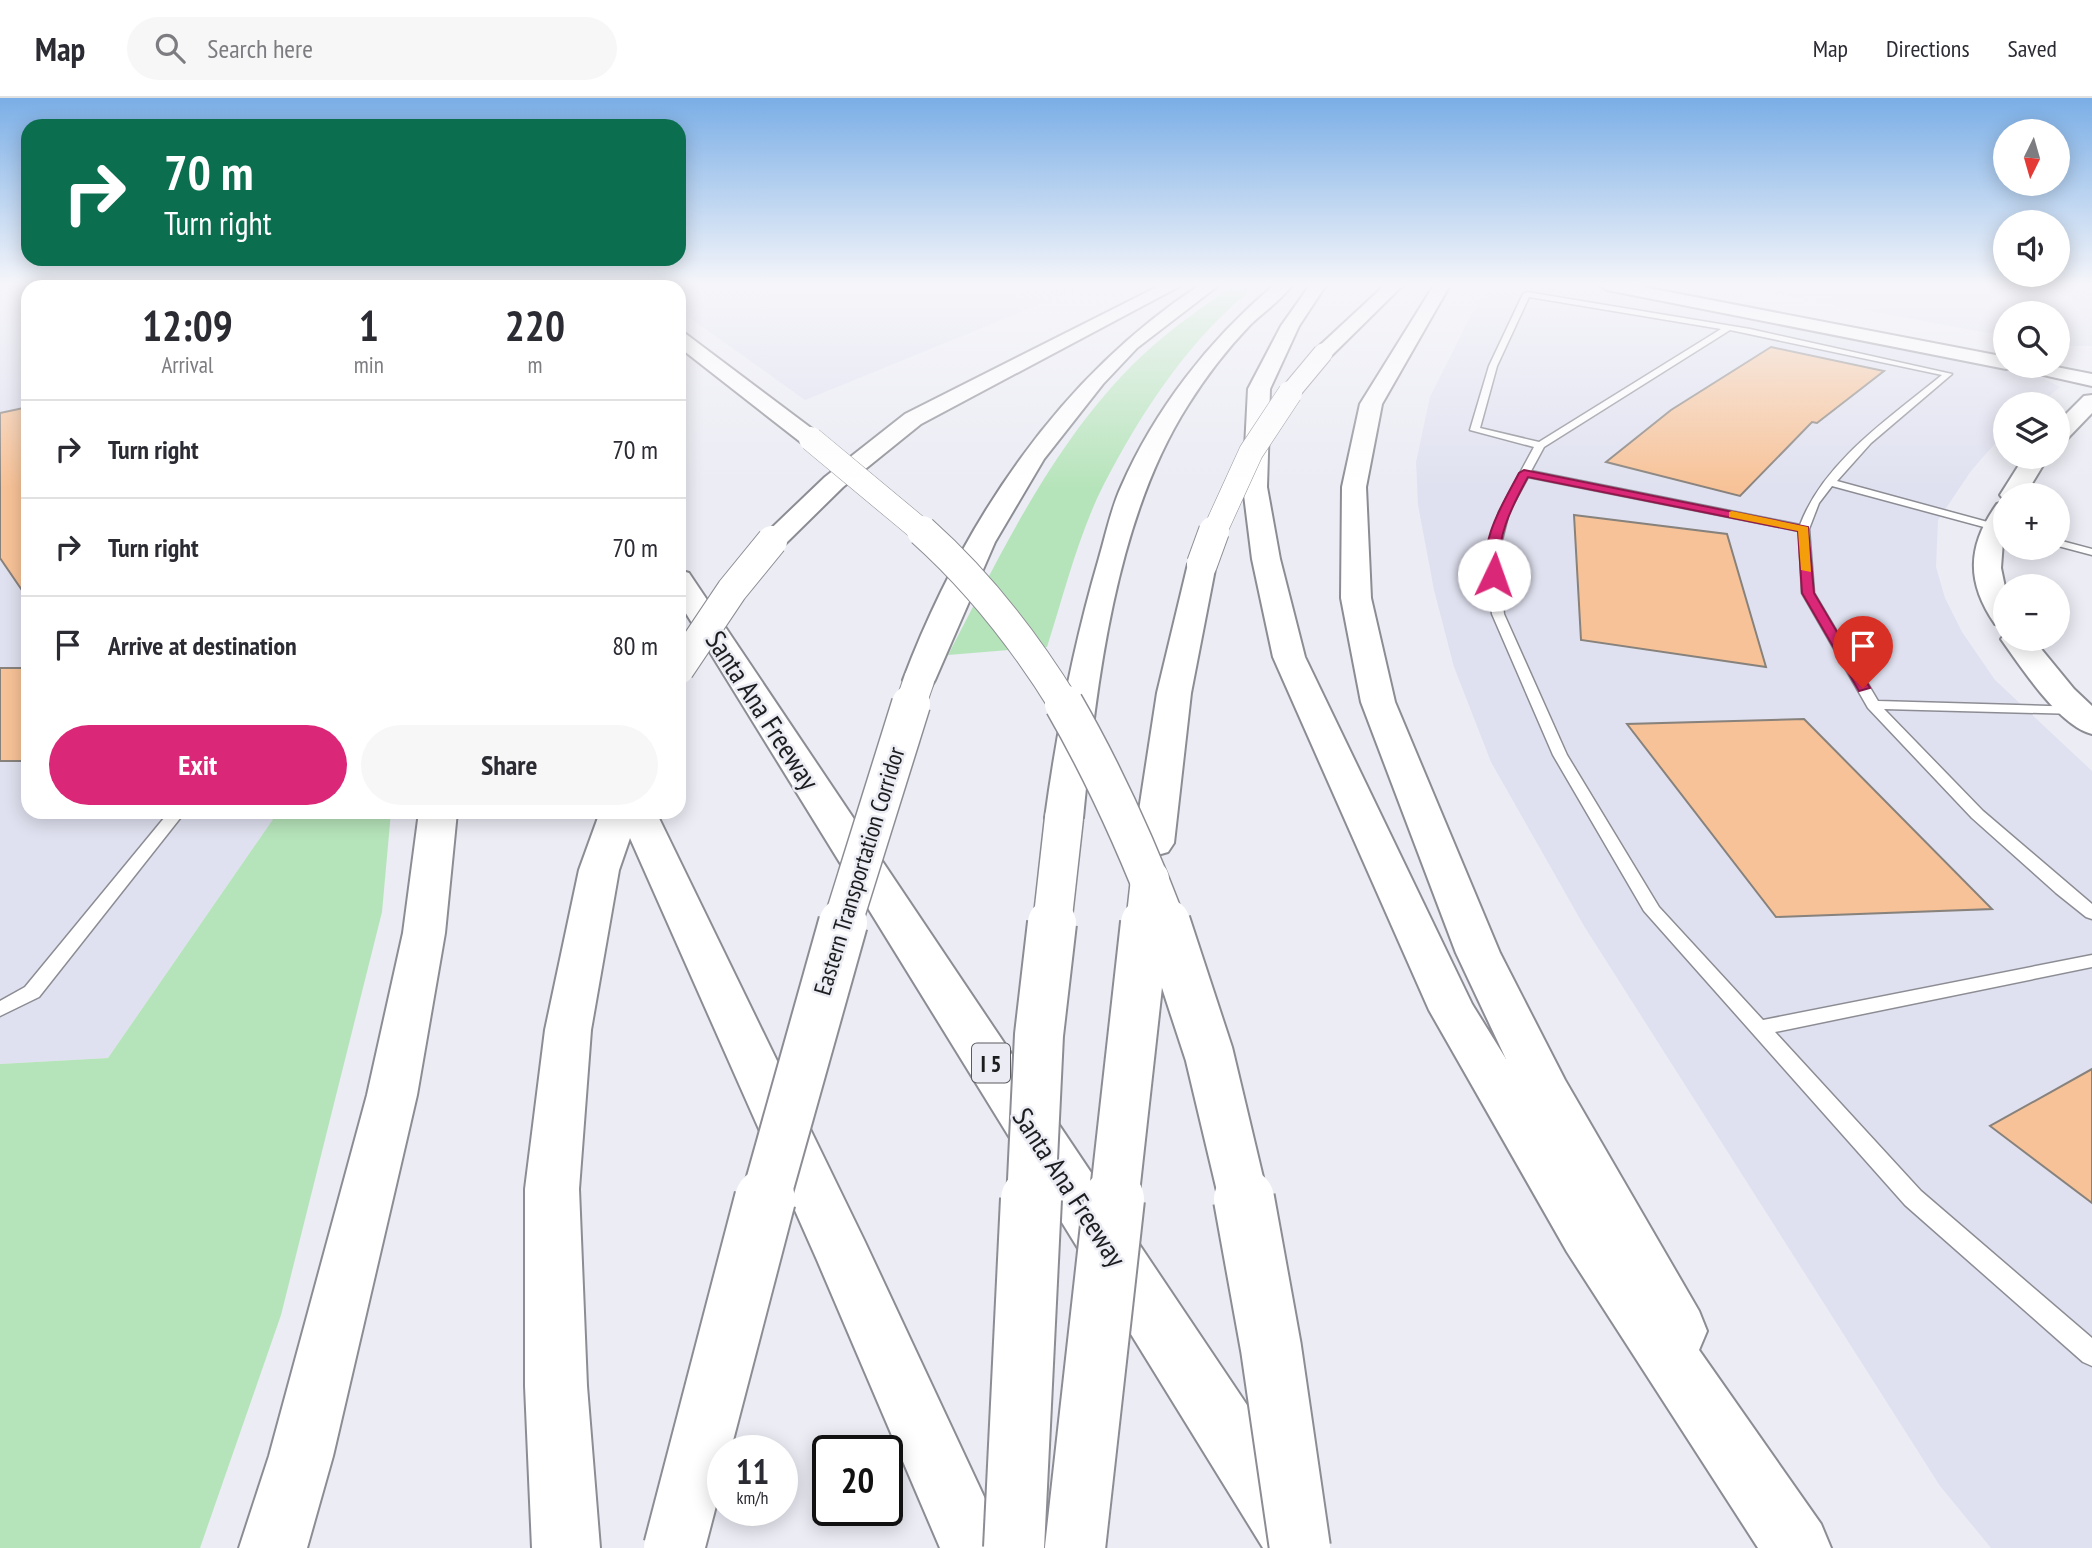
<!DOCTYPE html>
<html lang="en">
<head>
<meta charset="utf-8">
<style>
  :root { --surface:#fff; --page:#f7f7f7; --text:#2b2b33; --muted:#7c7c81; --line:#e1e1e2; --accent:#db2777 }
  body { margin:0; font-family:"PT Sans Narrow",sans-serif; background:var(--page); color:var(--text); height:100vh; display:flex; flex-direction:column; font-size:26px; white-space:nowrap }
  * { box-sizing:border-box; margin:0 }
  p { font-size:23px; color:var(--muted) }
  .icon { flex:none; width:38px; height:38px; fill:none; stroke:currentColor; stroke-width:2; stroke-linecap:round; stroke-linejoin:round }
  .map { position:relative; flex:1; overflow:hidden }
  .sheet { position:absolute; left:21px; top:182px; width:665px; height:539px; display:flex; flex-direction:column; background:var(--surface); border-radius:21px; box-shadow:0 4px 18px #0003 }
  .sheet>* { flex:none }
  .banner { position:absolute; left:21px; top:21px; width:665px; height:147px; border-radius:21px; box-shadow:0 4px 18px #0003; background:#0b6e4f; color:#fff; overflow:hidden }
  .needle { width:46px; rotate:185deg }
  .tools { position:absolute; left:1993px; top:21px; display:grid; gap:14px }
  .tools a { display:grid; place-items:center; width:77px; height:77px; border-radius:50%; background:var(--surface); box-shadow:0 4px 18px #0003; font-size:35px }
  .speed { position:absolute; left:707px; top:1337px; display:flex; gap:14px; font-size:35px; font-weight:700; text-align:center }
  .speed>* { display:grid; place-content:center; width:91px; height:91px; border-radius:50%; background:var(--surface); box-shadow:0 4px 18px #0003; line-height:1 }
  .speed small { font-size:18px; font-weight:400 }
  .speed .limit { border:4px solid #111; border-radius:10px; background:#fff; color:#111 }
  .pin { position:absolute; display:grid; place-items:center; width:60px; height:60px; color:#fff; margin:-72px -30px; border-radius:50% 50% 50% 0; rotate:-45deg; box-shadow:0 0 7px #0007 }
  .pin .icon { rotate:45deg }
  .me { position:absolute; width:77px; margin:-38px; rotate:3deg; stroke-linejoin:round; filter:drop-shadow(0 0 5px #0008) }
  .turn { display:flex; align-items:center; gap:24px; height:147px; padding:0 28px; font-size:32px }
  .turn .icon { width:91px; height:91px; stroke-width:2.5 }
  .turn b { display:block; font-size:49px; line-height:60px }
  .eta { display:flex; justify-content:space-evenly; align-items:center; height:119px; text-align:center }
  .eta b { font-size:42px; font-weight:800; line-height:49px }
  .cta { display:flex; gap:14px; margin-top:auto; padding:14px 28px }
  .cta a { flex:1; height:80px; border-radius:42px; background:var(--accent); color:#fff; font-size:28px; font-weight:800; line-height:80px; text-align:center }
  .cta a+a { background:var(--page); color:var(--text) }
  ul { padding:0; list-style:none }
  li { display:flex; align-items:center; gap:21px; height:98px; padding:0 28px; border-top:2px solid var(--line) }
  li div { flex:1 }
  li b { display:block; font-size:26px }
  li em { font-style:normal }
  header { display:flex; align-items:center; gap:42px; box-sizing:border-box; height:98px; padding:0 35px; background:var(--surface); border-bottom:2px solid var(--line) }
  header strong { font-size:33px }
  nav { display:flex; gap:38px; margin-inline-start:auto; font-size:24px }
  .search { width:490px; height:63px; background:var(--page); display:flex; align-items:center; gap:18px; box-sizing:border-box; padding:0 24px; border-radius:38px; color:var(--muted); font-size:26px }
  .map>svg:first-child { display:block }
</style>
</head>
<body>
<header>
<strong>Map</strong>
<div class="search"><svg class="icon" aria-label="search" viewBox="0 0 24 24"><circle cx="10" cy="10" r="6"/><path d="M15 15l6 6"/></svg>Search here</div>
<nav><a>Map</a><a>Directions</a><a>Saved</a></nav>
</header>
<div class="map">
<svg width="2092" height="1450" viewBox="0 0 2092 1450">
  <rect width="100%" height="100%" fill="#ebecf4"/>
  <g fill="#e0e1f0">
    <polygon points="0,187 322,189 28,189 28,714 278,714 108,960 0,966"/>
    <polygon points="644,187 1087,187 805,302 679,212 679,189"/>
    <polygon points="1491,187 1581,187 2031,274 2060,289 2039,306 2006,306 2005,334 1971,373 1938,422 1936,469 1945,500 1962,534 1995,582 2092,673 2092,1450 1991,1450 1940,1388 1584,828 1491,664 1454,569 1434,492 1418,407 1416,364 1430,299 1473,213"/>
    <polygon points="1726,187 2092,187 2092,248 2058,248 2058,215 2006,215 2005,238"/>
  </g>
  <g fill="#b6e4ba">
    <path d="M1235,187H1257C1190,239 1142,313 1103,388C1078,438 1064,496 1047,549L948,557C1003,452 1057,336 1146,254C1174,229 1204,207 1235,187Z"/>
    <polygon points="278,714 391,714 382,814 281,1217 200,1450 0,1450 0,966 108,960"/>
  </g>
  <g fill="#f7c297" stroke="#88827d" stroke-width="2">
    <polygon points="1771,249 1884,273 1817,325 1812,324 1740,398 1606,364 1671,312"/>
    <polygon points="28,309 28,501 0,460 0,315"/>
    <polygon points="1574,417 1727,436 1766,569 1581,542"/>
    <rect x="0" y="570" width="28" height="93"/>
    <polygon points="1804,621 1992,811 1776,819 1627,626"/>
    <polygon points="2092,971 2092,1105 1990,1028"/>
  </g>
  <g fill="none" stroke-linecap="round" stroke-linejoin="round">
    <defs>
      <g id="service">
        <polygon points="266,187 272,187 273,189 267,189"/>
        <path d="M1527,194L1750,231L1952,276L1871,345L1837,383L2006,429V435L1832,388L1819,405L1809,431L1814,495L1878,603L2082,609L2084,612L2082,615L2077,616L1884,611L1983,713L2092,806V821L2086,819L2056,795L1972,720L1868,610L1802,495L1799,433L1528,379L1509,414L1498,458L1504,516L1567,657L1659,809L1763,922L2092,857V869L1775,934L1921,1093L2092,1240V1268L2083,1264L1905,1107L1644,813L1553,657L1492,516L1486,458L1499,414L1534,349L1470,332L1489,268L1523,196ZM1529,199L1721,231L1539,344L1480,330L1497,268ZM1730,232L1942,277C1891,319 1824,363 1800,427L1531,373L1544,349Z"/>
        <polygon points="2058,442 2092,451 2092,457 2058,448"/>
        <polygon points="169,714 185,714 39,899 0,918 0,903 25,889"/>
      </g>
      <g id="tertiary">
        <polygon points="2092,297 2092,315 2066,342 2058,344 2058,324 2084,298"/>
        <polygon points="2024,359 2048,359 2025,397 2006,397 2004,402 2000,397"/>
        <path d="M2006,403L2001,470L2006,494V529L1995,526C1966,484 1967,448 1997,406Z"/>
        <path d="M2006,535V541H2033L2074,591L2092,608V636C2059,628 2021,569 2001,541Z"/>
      </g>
      <polygon id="primary" points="1599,187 1633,187 2006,259 2006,268 2051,268 2092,276 2092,288 2012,270 2006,271 1607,192"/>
      <g id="motorway">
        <polygon points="374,187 390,187 391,189 375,189"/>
        <rect x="419" y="187" width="16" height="2"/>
        <polygon points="453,187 475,187 476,189 454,189"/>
        <polygon points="601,187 619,187 620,189 602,189"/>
        <polygon points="1161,187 1182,187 921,326 843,389 782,449 762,449 758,443 825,379 905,316"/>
        <path d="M1200,187H1219L1137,250L1103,286L1044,361L995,444L935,582L931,589L919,592L907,589L903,582C962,426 1058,280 1200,187Z"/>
        <path d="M1274,187H1292C1281,202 1264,214 1250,227C1227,251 1206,278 1188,307C1115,421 1096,587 1083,720L1078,728L1064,732L1050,728L1045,720C1057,632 1074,545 1099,460C1106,436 1111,411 1121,389C1155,311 1209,242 1274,187Z"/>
        <polygon points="1310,187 1326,187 1299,228 1270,291 1267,389 1280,461 1305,559 1472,906 1506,961 1456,855 1361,604 1341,500 1342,389 1360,306 1434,187 1450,187 1382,306 1366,389 1371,500 1395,604 1500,855 1565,982 1699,1213 1707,1233 1699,1252 1821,1426 1831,1450 1758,1450 1567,1154 1429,912 1273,559 1252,461 1243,389 1248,291 1281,228"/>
        <polygon points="1385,187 1403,187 1330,259 1316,259 1313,255 1316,251"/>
        <polygon points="679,234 686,236 819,336 823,341 819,346 803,346 679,249"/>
        <polygon points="1202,458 1212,460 1216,466 1191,595 1174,745 1168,754 1154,758 1140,754 1134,745 1157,595 1188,466 1192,460"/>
        <polygon points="679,472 689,475 693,481 1312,1404 1321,1428 1312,1450 1263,1450 679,504"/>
        <polygon points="419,714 457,714 445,835 417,997 333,1358 307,1450 239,1450 269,1358 367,997 403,835"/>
        <polygon points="600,714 656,714 865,1144 1008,1450 940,1450 817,1162 630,740 619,772 591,932 579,1091 587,1288 600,1450 532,1450 525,1288 525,1091 545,932 579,772"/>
      </g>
    </defs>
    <use href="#service" stroke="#8c8d94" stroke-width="3"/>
    <use href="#tertiary" stroke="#8c8d94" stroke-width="4"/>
    <use href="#primary" stroke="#8c8d94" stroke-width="4"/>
    <use href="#motorway" stroke="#8c8d94" stroke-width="4"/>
    <use href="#service" fill="#fff" fill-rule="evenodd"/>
    <use href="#tertiary" fill="#fff" fill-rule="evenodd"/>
    <use href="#primary" fill="#fff" fill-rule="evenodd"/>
    <use href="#motorway" fill="#fff" fill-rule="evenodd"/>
    <defs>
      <polyline id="motorway-bridge-far5" points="1288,297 1323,255"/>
      <g id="motorway-bridge-far4">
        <polyline points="811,341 924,435"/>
        <polyline points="1214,435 1251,354 1290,295"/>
      </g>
      <g id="motorway-bridge-far3">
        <path d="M922,433C979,484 1025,543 1065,608"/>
        <polyline points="1202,466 1214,433"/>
        <polyline points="679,571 732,492 772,443"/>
        <polyline points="910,608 919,582"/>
      </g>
      <g id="motorway-bridge-far2">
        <path d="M1064,606C1105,677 1138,751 1167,827"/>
        <polyline points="842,827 911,606"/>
        <polyline points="1052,827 1064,720"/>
        <polyline points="1145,827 1150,781"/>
      </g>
      <g id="motorway-bridge-far1">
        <polyline points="1166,825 1209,956 1244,1103"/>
        <polyline points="765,1103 843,825"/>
        <polyline points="1031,1103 1039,937 1052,825"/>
        <polyline points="1114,1103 1145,825"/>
      </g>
      <g id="motorway-bridge">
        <polyline points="1244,1101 1271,1250 1300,1450"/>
        <polyline points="674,1450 765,1101"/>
        <polyline points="1014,1450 1031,1101"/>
        <polyline points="1075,1450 1114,1101"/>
      </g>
    </defs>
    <use href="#motorway-bridge-far5" stroke="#8c8d94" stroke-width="21" stroke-linecap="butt"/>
    <use href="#motorway-bridge-far4" stroke="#8c8d94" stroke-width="25" stroke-linecap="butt"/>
    <use href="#motorway-bridge-far3" stroke="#8c8d94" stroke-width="32" stroke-linecap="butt"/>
    <use href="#motorway-bridge-far2" stroke="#8c8d94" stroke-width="41" stroke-linecap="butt"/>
    <use href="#motorway-bridge-far1" stroke="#8c8d94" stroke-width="52" stroke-linecap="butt"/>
    <use href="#motorway-bridge" stroke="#8c8d94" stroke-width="64" stroke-linecap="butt"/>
    <use href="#motorway-bridge-far5" stroke="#fff" stroke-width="19"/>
    <use href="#motorway-bridge-far4" stroke="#fff" stroke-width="24"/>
    <use href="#motorway-bridge-far3" stroke="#fff" stroke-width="30"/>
    <use href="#motorway-bridge-far2" stroke="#fff" stroke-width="38"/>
    <use href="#motorway-bridge-far1" stroke="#fff" stroke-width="48"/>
    <use href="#motorway-bridge" stroke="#fff" stroke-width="60"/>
  </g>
  <linearGradient id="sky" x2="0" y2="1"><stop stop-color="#7aaee6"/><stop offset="0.48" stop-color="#f6f6fa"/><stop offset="1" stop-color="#f6f6fa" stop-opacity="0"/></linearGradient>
  <rect width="2092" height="390" fill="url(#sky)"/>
  <path fill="#db2777" stroke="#8e194d" stroke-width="2" d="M1524,372L1808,429L1814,495L1870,590L1859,593L1802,495L1798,433L1528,379C1511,410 1495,441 1500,477L1490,480C1476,446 1504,404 1519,375Z"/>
  <polygon fill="#f59e0b" points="1732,413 1808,429 1811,474 1801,472 1798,433 1729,419 1729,414"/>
  <g text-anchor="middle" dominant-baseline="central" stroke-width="5" stroke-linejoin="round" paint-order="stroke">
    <rect fill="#ebecf4" stroke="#5a5b5f" stroke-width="2" x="972" y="945.5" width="38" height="39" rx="5"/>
    <g font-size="23" font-weight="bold" fill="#1c1d1f">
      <text x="991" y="965">I 5</text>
    </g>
    <g font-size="24" fill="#1c1d1f" stroke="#ebecf4">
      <text transform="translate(859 773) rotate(-73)">Eastern Transportation Corridor</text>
    </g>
    <g font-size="28" fill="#1c1d1f" stroke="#ebecf4">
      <text transform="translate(763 612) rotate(57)">Santa Ana Freeway</text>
      <text transform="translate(1070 1089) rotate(57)">Santa Ana Freeway</text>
    </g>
  </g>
</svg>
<div class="tools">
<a><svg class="needle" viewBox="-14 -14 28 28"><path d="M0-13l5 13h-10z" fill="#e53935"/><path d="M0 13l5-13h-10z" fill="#7c7c81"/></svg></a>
<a><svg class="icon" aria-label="sound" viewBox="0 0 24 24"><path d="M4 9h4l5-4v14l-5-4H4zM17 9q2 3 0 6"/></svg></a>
<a><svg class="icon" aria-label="search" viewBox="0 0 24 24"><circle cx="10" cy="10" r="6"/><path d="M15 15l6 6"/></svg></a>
<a><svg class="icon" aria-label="layers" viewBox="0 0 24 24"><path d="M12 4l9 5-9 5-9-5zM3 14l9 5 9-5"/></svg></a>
<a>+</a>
<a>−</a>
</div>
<div class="speed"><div>11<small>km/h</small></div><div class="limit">20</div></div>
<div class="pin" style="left:1863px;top:590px;background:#d93025"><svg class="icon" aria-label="arrive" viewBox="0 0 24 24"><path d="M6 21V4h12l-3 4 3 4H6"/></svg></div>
<svg class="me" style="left:1494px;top:477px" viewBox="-20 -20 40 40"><circle r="19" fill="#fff"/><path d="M0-13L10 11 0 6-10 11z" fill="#db2777"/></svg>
<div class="banner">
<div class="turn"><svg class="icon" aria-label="right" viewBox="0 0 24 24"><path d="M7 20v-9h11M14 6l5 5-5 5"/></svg><div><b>70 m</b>Turn right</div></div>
</div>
<section class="sheet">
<div class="eta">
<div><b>12:09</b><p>Arrival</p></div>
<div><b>1</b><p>min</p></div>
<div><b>220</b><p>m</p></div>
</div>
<ul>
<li><svg class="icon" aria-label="right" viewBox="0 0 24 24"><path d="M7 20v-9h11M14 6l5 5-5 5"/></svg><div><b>Turn right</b></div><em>70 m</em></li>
<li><svg class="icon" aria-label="right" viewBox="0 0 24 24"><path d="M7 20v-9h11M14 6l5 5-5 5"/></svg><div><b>Turn right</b></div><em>70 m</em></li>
<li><svg class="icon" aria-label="arrive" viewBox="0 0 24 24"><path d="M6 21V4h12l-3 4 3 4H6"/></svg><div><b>Arrive at destination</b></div><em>80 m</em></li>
</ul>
<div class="cta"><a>Exit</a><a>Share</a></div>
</section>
</div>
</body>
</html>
